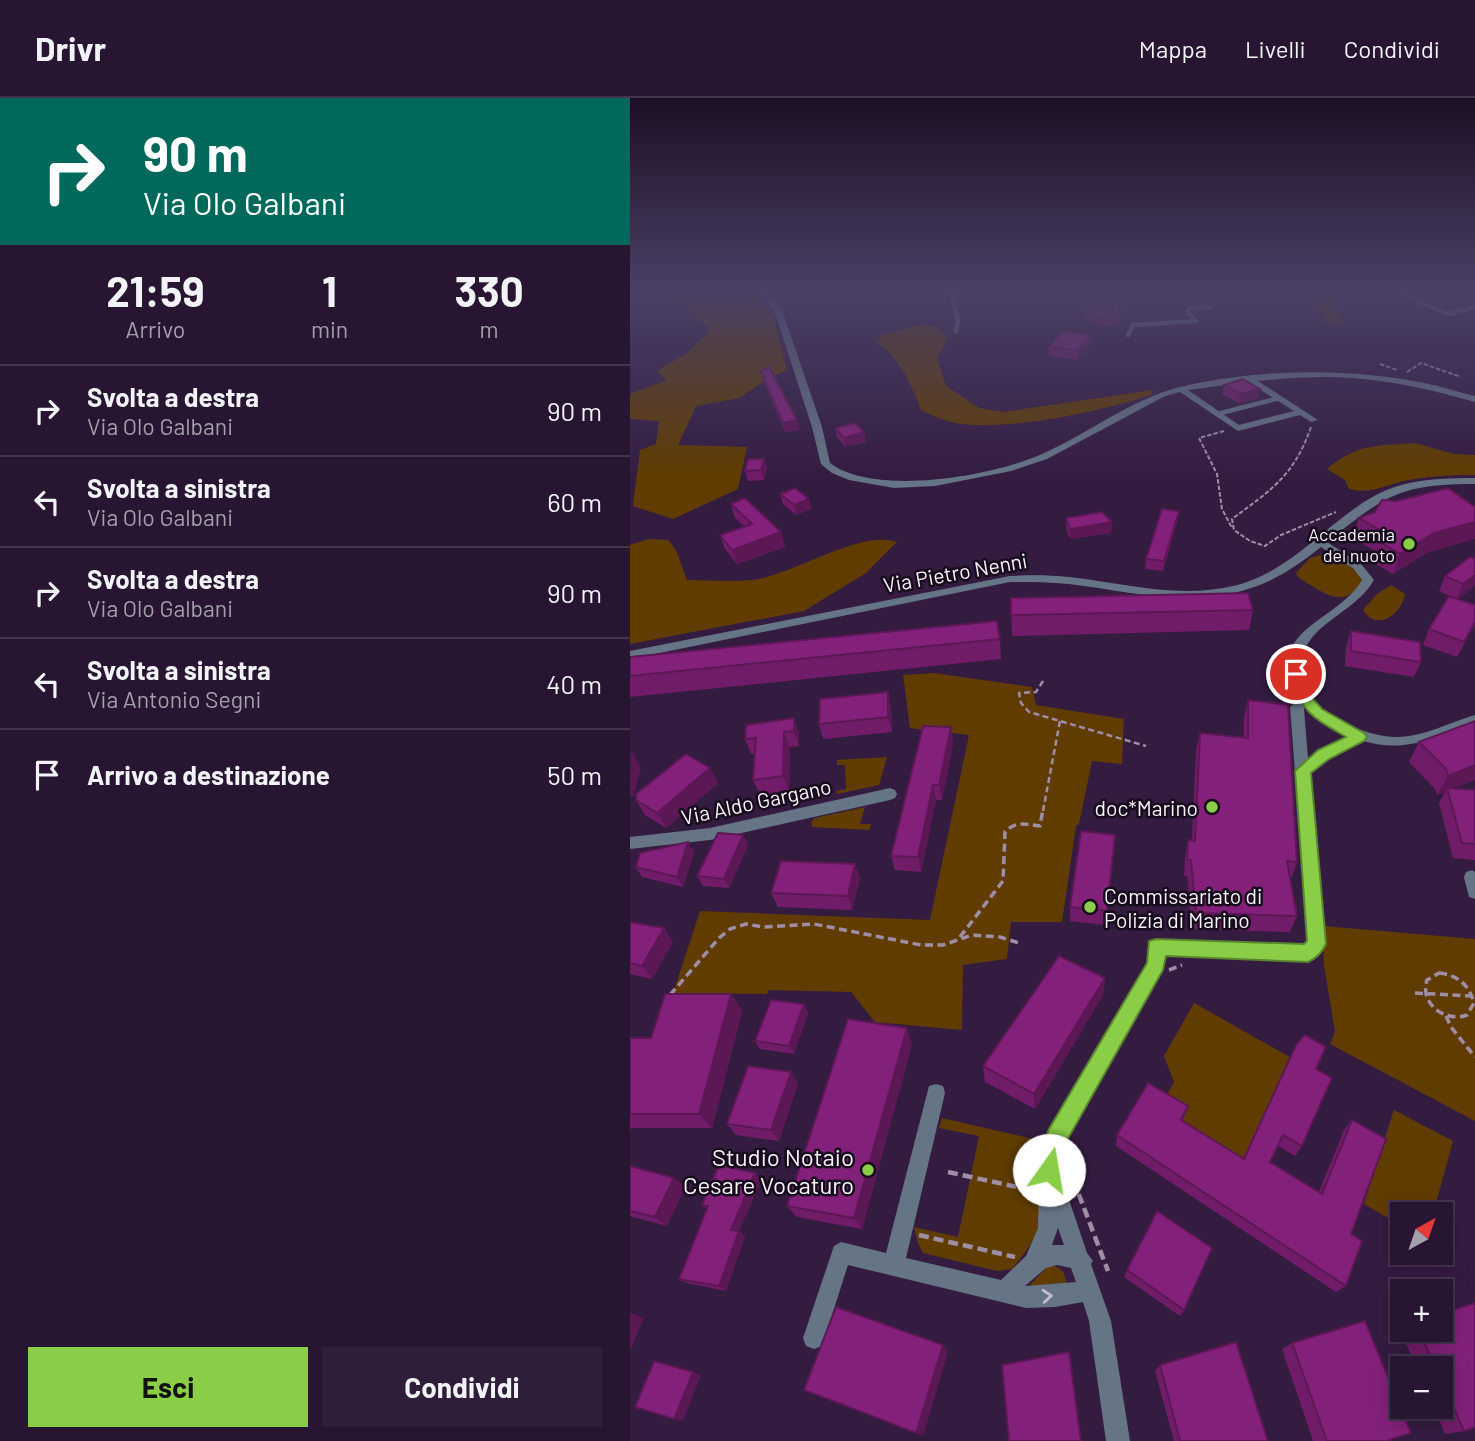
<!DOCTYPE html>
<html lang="it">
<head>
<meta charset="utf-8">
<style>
  :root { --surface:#271531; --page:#2f1e39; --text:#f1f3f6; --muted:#a49fab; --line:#43344d; --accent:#8ace47 }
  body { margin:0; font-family:Barlow,sans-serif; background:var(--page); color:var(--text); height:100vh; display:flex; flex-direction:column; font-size:26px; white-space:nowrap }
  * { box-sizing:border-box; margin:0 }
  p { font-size:23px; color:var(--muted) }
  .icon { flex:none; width:38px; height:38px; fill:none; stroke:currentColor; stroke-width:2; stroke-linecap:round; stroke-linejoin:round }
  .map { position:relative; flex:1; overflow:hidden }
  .panel { display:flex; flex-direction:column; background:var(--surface); width:630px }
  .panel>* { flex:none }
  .guide { background:#00695c; color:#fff; overflow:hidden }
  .needle { width:46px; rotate:40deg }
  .buttons { position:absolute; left:760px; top:1104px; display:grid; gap:14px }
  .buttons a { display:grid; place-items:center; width:63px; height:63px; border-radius:0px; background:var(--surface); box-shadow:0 4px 18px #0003,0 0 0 2px var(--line); font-size:35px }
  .pin { position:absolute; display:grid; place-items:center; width:60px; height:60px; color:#fff; margin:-30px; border:4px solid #fff; border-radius:50%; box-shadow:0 2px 7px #0007 }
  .me { position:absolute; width:77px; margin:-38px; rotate:13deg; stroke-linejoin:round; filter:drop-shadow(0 0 5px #0008) }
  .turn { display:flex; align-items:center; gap:24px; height:147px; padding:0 28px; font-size:32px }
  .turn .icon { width:91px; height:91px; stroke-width:2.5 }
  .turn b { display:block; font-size:49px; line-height:60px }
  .eta { display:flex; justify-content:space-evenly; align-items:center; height:119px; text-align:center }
  .eta b { font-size:42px; font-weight:700; line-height:49px }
  .primary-button { display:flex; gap:14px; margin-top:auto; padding:14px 28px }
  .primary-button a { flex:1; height:80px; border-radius:0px; background:var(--accent); color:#111; font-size:28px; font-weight:700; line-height:80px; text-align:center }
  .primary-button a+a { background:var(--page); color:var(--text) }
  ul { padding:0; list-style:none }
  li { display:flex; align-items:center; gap:21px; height:91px; padding:0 28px; border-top:2px solid var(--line) }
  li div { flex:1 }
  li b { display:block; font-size:26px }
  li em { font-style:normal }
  header { display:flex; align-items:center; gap:42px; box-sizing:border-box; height:98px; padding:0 35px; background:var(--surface); border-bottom:2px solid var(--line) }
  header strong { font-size:33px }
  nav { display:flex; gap:38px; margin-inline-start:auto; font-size:24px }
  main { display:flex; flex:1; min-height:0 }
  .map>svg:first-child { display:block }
</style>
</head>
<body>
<header>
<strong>Drivr</strong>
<nav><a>Mappa</a><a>Livelli</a><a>Condividi</a></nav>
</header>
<main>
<section class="panel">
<div class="guide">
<div class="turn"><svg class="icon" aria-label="right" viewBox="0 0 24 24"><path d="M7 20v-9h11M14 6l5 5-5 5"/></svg><div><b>90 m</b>Via Olo Galbani</div></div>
</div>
<div class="eta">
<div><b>21:59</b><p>Arrivo</p></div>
<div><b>1</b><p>min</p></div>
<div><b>330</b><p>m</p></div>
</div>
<ul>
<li><svg class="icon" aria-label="right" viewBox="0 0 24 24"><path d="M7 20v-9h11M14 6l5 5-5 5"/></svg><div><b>Svolta a destra</b><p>Via Olo Galbani</p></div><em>90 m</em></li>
<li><svg class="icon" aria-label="left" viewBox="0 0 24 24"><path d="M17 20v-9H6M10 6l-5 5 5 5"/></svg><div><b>Svolta a sinistra</b><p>Via Olo Galbani</p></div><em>60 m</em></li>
<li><svg class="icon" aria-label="right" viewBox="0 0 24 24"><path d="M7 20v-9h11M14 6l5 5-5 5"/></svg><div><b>Svolta a destra</b><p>Via Olo Galbani</p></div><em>90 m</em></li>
<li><svg class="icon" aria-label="left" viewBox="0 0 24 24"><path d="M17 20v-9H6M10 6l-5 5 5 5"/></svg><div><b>Svolta a sinistra</b><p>Via Antonio Segni</p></div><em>40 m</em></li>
<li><svg class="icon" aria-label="arrive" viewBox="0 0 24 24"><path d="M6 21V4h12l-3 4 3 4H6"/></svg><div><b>Arrivo a destinazione</b></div><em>50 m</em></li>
</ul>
<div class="primary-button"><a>Esci</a><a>Condividi</a></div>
</section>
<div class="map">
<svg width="845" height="1343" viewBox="0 0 845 1343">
  <rect width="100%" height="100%" fill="#341c41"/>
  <g fill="#603c00">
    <polygon points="0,192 126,192 145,224 157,272 136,282 109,300 66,308 48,347 117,349 108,391 43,421 3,408 10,352 26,346 29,323 0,321 0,296 36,282 27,273 57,255 80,232 57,208"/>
    <polygon points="683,197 702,198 713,227 697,226 693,213 688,213"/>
    <path d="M293,226L309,230L318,239L307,261L316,288L349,310L373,314L523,292L521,297C473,313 376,334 326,325C314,323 302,317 291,312C281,286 270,259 246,244L252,237Z"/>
    <path d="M785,345L824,356L845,357V377C822,377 801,378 779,382C757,386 741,397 719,391L715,382L697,371C728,345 747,348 785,345Z"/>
    <path d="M19,441L38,442L46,452L57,482C78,482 101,484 122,482C161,478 230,431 267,444L236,475L174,513L0,546V447Z"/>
    <path d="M691,457C707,460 728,467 732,484C713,514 692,493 669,480L666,475L680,460Z"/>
    <path d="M761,487L775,496C771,517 747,534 733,512L747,496Z"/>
    <polygon points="304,575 402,589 406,607 494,621 492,666 462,663 449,726 446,728 432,824 381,824 377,861 333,867 332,932 245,924 221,894 139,892 137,896 43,895 70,813 300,822 339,637 280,630 273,577"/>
    <polygon points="257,659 249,687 207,696 206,693 216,691 215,667 207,667 207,662"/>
    <polygon points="235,709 230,726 241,726 239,732 182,729 181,725 185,720"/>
    <polygon points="693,828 845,841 845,1023 700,946 705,934 694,867"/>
    <polygon points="564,905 660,959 609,1071 532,1006 544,984 534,958"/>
    <polygon points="764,1012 823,1043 803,1116 772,1116 772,1128 734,1106"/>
    <path d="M312,1020L408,1042C411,1075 419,1113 402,1144C396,1154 389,1162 382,1171L367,1173L293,1155L288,1145L284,1129L328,1139L349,1038L309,1030Z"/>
    <path d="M419,1167C431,1169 435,1173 436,1185L399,1188Z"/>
  </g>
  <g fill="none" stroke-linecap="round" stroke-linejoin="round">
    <g stroke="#9e8fa6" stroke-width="2" stroke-dasharray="4.5 2" stroke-linecap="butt">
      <polyline points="750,266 767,272"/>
      <polyline points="777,274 791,265 831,279"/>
      <path d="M681,329C664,378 641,392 602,421L604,432L620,443L635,448L651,437L706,414"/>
      <polyline points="594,333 569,340 587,376 592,411 602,430"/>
    </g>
    <g stroke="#9e8fa6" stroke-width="2.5" stroke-dasharray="6 3.5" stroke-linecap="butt">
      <polyline points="413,583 406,594 389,595 391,605 399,614 516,648"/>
      <polyline points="413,713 430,623"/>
    </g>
    <g stroke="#9e8fa6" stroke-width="3.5" stroke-dasharray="8 4.5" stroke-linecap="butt">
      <path d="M330,839L373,783L375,734C385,723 396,726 410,728L413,711"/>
      <polyline points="539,872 552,867"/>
      <path d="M809,875C828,877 839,887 844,905L837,917C816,925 789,906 797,882Z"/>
      <polyline points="785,895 841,898"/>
      <polyline points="40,897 89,840 100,831 116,826 133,829 184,826 291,847 313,847 342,837 370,839 389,845"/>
      <polyline points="816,918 821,929 845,959"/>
    </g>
    <g stroke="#9e8fa6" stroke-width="4.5" stroke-dasharray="10 5" stroke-linecap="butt">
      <polyline points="438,1068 478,1173"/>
      <polyline points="318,1074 401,1092"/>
      <polyline points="289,1137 385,1159"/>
    </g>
    <g stroke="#667586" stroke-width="4.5">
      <polyline points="322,199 328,222 326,233"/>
      <polyline points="498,237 503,227 566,223 558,214 560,210 580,209"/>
      <polyline points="587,316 649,300"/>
    </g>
    <g fill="#667586" fill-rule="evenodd">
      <path d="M130,192H137L153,215L192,329L200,365C245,399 363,378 412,356C458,336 501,301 550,289C625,271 718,269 794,285C811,288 828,294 845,298V304C808,294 771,284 732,281C697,277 662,280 628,283L688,322L681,324L670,317L608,333L550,294L535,298L417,361L381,373L305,388L264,390L219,382L202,375L191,366L182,329L145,215ZM618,284L664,313L609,327L558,292Z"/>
      <polygon points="312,192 320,192 332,201 325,203"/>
      <polygon points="757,192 766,192 817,213 845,207 845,211 821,218 815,217"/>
      <path d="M845,380V386C768,386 755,398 697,444L732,467L744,482C726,514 681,524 672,559C659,606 730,639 767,639C794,639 820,624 845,617V627C802,638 779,656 733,643L698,660L679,675L694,846C691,854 686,860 678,862L534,857L532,871L431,1053L429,1072L457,1155L463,1163L461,1166L481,1223L500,1343H476L459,1223L453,1204L425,1209L396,1210L218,1167L192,1248L184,1251L176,1248L173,1240L204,1148L211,1144L256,1155L299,988L306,986L313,988L315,995L276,1160L371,1182L396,1158L408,1130L409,1084L411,1079L409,1072L414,1044L518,865V849L520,844L526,842L674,847L678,844L660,609L669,601C629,532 707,525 732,482L724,471L691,449C669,466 647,482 621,490C562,511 499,493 439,486C419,484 400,484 380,484L0,561V553L380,478C400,477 419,477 439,479C492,485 549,501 603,488C661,475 696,424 746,397C776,381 811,380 845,380ZM676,609L702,630L719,638L688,652L678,660L674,611ZM428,1130L434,1147H422ZM427,1167L441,1170L446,1184L395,1188L416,1170Z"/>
      <polygon points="260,690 265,692 267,696 265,700 260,702 80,742 0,751 0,739 80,730"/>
      <polygon points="842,772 845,774 845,801 839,799 834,779 836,774"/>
    </g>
  </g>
  <g fill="#711c69">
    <polygon points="492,206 492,216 488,227 469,229 453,219 453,209"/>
    <polygon points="461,237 461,246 446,262 419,258 419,249"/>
    <polygon points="131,273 170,332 155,334 133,282"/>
    <polygon points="594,287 630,291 628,301 609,305 592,296"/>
    <polygon points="205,330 234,334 236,344 215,349 207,339"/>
    <polygon points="134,361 137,370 134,382 118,383 115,373"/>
    <polygon points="150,396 179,401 181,411 166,417 153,406"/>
    <polygon points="101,406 151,434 155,449 107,466 95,451 90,437 114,428 105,420"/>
    <polygon points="549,413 547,424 533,473 515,471 516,461"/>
    <polygon points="436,420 482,424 481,435 440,441 436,430"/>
    <polygon points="729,420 796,455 763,476 743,464 747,454 723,440"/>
    <polygon points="845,461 845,487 828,501 845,507 845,526 827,559 793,547 799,531 819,498 809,493 815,478"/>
    <polygon points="381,500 623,512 619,532 382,538"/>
    <polygon points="721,533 791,564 784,579 715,568 716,549"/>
    <polygon points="370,541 371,561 0,599 0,559"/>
    <polygon points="618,602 667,764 661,781 667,818 660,834 562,831 557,778 554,778 555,759 558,742 562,743 566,652 570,635 614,639 614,620"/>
    <polygon points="261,610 262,634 193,641 189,626"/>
    <polygon points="164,620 169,636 169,648 160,649 159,693 130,697 123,682 125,656 121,656 115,641"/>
    <polygon points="845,623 824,690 845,692 845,762 823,760 809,705 815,694 807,697 805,691 779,664 789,644"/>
    <polygon points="321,629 323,645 312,702 306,702 291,774 265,772 261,758"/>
    <polygon points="80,670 88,685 36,730 15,717 6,702"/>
    <polygon points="113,737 118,747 99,790 73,788 67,778"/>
    <polygon points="485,737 476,827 440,823 440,809"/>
    <polygon points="64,754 53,789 12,779 6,769"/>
    <polygon points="225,766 230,781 222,812 148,809 141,795"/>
    <polygon points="0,824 34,830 43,844 22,881 0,876"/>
    <polygon points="475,880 473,897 405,1011 355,984 353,968"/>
    <polygon points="101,896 112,913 82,1030 1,1030 0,1034 0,940 21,940"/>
    <polygon points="174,906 178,915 164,956 130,951 125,943"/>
    <polygon points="282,946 232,1131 167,1119 157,1108"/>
    <polygon points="666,947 686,971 672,1048 665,1058 648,1048 640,1064 689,1094 714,1032 722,1022 721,1136 716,1188 706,1194 486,1048 487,1037 558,1008 553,1023 613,1060"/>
    <polygon points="161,974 168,986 149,1043 106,1037 97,1026"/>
    <polygon points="0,1068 44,1080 55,1089 37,1128 0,1118"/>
    <polygon points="125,1075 131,1082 109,1133 115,1138 96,1193 57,1185 49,1181 77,1111 72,1107"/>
    <polygon points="497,1172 554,1212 550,1218 494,1179"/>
    <polygon points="772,1231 772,1232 810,1232 834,1333 815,1336 804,1309 810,1309 810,1270 787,1270 770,1232"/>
    <polygon points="662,1245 756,1343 683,1343 652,1251"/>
    <polygon points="530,1267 638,1343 544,1343 525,1273"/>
  </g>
  <g fill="#5c1755">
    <polygon points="492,206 492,216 488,227 488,217"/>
    <polygon points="461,237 461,246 446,262 447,253"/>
    <polygon points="630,291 628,301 609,305 610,296"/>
    <polygon points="167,322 170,332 155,334 153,325"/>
    <polygon points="234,334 236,344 215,349 214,340"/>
    <polygon points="134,361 137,370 134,382 131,372"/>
    <polygon points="179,401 181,411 166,417 164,407"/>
    <polygon points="549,413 547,424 533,473 534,463"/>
    <polygon points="482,424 481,435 440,441 440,431"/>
    <polygon points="845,424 845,441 796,455 763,476 770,456 804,435"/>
    <polygon points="151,434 155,449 107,466 102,452"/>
    <polygon points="845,477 845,487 826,502 833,486"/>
    <polygon points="258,594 261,610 262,634 258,619"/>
    <polygon points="164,620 169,636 169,648 164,633"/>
    <polygon points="321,629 323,645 312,702 309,687"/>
    <polygon points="154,634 160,649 159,693 153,678"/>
    <polygon points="1,652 11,670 3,700 0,696"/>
    <polygon points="845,667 845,682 818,693 817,690 815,694 807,697 818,678"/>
    <polygon points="80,670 88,685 36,730 27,715"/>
    <polygon points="303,687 306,702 291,774 288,759"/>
    <polygon points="113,737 118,747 99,790 94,781"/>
    <polygon points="58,744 64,754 53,789 47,779"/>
    <polygon points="225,766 230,781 222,812 218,798"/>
    <polygon points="34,830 43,844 22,881 12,868"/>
    <polygon points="475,880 473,897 405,1011 404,996"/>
    <polygon points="101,896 112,913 82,1030 69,1016"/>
    <polygon points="174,906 178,915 164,956 159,948"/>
    <polygon points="277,930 282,946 232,1131 224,1120"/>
    <polygon points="161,974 168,986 149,1043 141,1032"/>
    <polygon points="125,1075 131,1082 109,1133 115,1138 96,1193 89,1188 101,1132"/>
    <polygon points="44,1080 55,1089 37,1128 25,1119"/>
    <polygon points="1,1215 14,1220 0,1253 0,1216"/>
    <polygon points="313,1247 318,1254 293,1338 286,1335"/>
    <polygon points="63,1274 71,1277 53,1323 44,1321"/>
  </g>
  <g fill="#83217a" stroke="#5c1755" stroke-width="2">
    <polygon points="476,203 492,206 488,217 469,219 453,209"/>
    <polygon points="432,233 461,237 447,253 419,249"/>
    <polygon points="139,269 167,322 153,325 131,273"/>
    <polygon points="613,281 630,291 610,296 594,287"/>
    <polygon points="225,325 234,334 214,340 205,330"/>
    <polygon points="118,361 134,361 131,372 115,373"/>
    <polygon points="165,390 179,401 164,407 150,396"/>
    <polygon points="818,390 845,409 845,424 804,435 770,456 750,444 760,438 729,420 745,414 752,402 767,403"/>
    <polygon points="115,400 151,434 102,452 90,437 122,426 101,406"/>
    <polygon points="532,411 549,413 534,463 516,461"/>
    <polygon points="472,414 482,424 440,431 436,420"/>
    <polygon points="840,459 845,461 845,477 833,486 815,478"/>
    <polygon points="618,495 623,512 381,517 381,500"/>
    <polygon points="819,498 845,507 845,524 834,544 799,531"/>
    <polygon points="367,523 370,541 0,578 0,559"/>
    <polygon points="721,533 790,544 791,564 721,553"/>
    <polygon points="258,594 258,619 189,626 190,601"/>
    <polygon points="618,602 658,607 667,764 657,763 667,818 566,815 561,762 557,761 558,742 565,743 570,635 618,640"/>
    <polygon points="164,620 164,633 154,634 153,678 123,682 126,640 115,641 116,627"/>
    <polygon points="845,623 845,667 818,678 816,671 789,644"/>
    <polygon points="293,628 321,629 309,687 303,687 288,759 261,758"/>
    <polygon points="56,656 80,670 27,715 6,702 6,696"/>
    <polygon points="817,690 845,692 845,746 832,745"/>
    <polygon points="451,733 485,737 477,813 440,809"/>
    <polygon points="88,735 113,737 94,781 67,778"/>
    <polygon points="58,744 47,779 6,769 10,755"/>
    <polygon points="151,763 225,766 218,798 141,795"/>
    <polygon points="0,824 34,830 12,868 0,865"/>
    <polygon points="429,858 475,880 404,996 353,968"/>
    <polygon points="35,896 101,896 69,1016 0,1016 0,940 21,940"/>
    <polygon points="141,902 174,906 159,948 125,943"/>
    <polygon points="218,921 277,930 224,1120 157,1108"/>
    <polygon points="675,937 696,949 686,971 702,980 672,1048 653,1037 640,1064 692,1096 722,1022 756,1041 721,1136 732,1143 716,1188 487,1037 518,985 558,1008 551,1022 614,1061 666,947"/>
    <polygon points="118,968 161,974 141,1032 97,1026"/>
    <polygon points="89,1067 125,1075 101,1132 109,1133 89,1188 49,1181 78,1108 72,1107"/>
    <polygon points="0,1068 44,1080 25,1119 0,1113"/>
    <polygon points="527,1113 582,1150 554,1212 497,1172"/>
    <polygon points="845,1205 845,1329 834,1333 810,1280 810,1270 806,1270 788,1232 810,1232 810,1216"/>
    <polygon points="206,1209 313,1247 286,1335 174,1292"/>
    <polygon points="735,1223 781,1335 756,1343 697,1343 662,1245"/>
    <polygon points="606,1244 638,1343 550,1343 530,1267"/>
    <polygon points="439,1254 451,1343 379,1343 372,1267"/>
    <polygon points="24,1263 63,1274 44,1321 5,1309"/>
  </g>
  <defs><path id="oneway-chevron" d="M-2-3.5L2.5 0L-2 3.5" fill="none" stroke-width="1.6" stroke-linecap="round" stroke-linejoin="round" transform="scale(1.75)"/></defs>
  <use stroke="#bec0cd" href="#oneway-chevron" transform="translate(417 1198) rotate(-5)"/>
  <linearGradient id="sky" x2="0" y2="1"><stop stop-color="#1d0f24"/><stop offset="0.51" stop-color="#4a4065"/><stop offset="1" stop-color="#4a4065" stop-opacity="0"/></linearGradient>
  <rect width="845" height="380" fill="url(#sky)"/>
  <path fill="#8ace47" stroke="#5a862e" stroke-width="2" d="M666,571L671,572L683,601L692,611L734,635L737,639L734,643L699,661L681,675L696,846C692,855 687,860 678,864L536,858L533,872L436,1044L427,1080L419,1083L411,1080C404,1063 412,1047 419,1031L517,865L519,843L526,841L674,846L677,843L665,673L688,652L716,639C680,618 674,616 659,576Z"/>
  <g fill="#8ace47" stroke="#160c1c" stroke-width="2.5">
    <circle cx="779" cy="446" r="7"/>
    <circle cx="582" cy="709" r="7"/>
    <circle cx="460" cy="809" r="7"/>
    <circle cx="238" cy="1072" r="7"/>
  </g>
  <g text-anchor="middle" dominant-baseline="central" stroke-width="5" stroke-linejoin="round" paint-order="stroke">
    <g font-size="18" fill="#f8f2fc" stroke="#160c1c" text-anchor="end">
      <text x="765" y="436">Accademia<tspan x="765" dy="21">del nuoto</tspan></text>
    </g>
    <g font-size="21" fill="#f8f2fc" stroke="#160c1c">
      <text transform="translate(325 474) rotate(-10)">Via Pietro Nenni</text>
      <text transform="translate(126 703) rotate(-12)">Via Aldo Gargano</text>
    </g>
    <g font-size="21" fill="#f8f2fc" stroke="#160c1c" text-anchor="end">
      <text x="568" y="709">doc*Marino</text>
      <text x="474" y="797" text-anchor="start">Commissariato di<tspan x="474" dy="24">Polizia di Marino</tspan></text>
    </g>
    <g font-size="24" fill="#f8f2fc" stroke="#160c1c" text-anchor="end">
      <text x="224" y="1058">Studio Notaio<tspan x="224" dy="28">Cesare Vocaturo</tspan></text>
    </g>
  </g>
</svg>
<div class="buttons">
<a><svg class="needle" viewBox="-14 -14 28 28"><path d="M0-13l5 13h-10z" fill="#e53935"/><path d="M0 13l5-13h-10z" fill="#a49fab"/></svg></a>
<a>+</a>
<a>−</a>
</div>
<div class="pin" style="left:666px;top:576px;background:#d93025"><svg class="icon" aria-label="arrive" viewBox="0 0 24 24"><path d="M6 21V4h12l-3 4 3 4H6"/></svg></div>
<svg class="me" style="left:419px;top:1072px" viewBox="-20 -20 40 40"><circle r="19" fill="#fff"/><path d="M0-13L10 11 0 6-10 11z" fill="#8ace47"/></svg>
</div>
</main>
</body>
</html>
